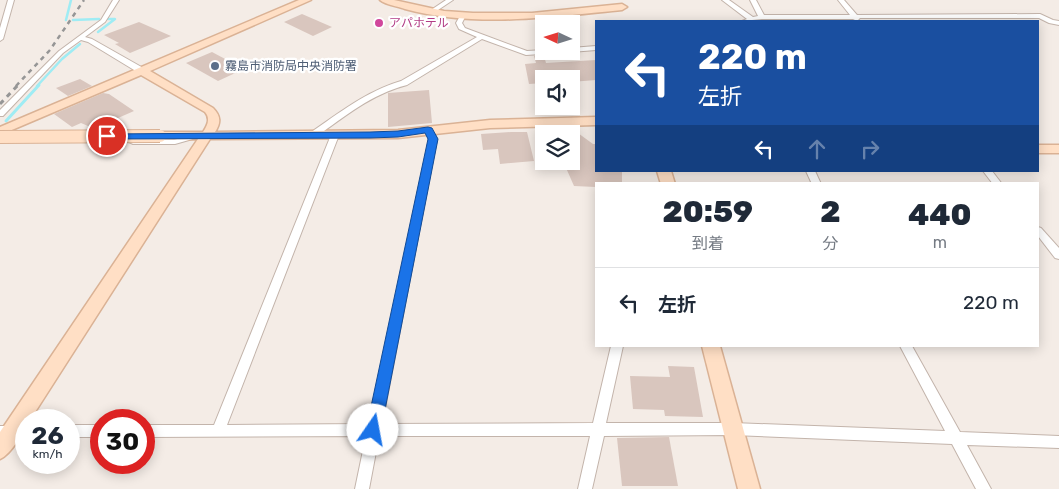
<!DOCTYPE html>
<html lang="ja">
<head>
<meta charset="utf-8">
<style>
  :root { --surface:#fff; --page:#f2f2f3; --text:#1f2937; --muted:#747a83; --line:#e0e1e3 }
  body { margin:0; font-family:Rubik,"Noto Sans JP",sans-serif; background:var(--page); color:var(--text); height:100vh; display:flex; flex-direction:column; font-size:19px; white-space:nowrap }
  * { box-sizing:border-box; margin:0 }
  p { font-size:16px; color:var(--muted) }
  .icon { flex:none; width:28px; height:28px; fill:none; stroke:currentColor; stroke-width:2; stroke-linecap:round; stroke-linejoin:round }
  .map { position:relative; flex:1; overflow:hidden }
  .sheet { position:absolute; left:595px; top:182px; width:444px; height:165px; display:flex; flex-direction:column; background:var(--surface); border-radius:0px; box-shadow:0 2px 12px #0003 }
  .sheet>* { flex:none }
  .guide { position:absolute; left:595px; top:20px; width:444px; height:152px; border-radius:0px; box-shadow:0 2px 12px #0003; background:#1a4fa0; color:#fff; overflow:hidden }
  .needle { width:32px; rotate:274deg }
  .controls { position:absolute; left:535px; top:15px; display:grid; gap:10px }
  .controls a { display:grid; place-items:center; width:45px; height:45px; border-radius:0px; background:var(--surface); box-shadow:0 2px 12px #0003; font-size:25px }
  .speed { position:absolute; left:15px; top:409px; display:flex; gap:10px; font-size:25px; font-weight:700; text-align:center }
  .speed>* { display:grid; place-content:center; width:65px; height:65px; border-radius:50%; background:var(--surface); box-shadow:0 2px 12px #0003; line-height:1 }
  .speed small { font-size:12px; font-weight:400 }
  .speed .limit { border:8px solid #d22; background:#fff; color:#111 }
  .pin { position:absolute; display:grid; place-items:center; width:42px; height:42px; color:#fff; margin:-21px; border:2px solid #fff; border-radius:50%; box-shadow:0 1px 5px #0007 }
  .me { position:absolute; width:55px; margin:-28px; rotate:12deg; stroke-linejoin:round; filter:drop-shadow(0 0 4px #0008) }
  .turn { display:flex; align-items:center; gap:18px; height:105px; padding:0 20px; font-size:22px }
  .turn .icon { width:65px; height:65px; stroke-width:2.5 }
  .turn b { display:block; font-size:35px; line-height:42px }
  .lanes { display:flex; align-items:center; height:48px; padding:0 20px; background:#0003; justify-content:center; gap:25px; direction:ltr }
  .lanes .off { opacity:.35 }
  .eta { display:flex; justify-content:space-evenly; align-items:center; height:85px; text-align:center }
  .eta b { font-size:30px; font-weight:800; line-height:35px }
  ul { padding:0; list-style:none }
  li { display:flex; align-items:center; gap:15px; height:70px; padding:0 20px; border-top:1px solid var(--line) }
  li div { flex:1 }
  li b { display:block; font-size:19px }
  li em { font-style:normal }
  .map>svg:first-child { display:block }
</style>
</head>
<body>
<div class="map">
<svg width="1059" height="489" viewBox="0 0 1059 489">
  <rect width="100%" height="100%" fill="#f4ece6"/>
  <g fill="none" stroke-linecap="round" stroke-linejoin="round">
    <g stroke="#9fecf4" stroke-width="2.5">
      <polyline points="66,20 71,0"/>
      <polyline points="73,20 99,19"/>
      <polyline points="98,32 115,19 108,19"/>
      <polyline points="37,86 62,59 80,44"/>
    </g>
    <polyline stroke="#9fecf4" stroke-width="3" points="6,121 39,85"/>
  </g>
  <g fill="#d9c6be">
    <polygon points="302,14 332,27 313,36 284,22"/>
    <polygon points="139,22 171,36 130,53 115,44 119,43 104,35"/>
    <polygon points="212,52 244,69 218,81 186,63"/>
    <polygon points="534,56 544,56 546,63 596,60 596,80 571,82 571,79 544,79 544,83 529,84 525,64 536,63"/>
    <polygon points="80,79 92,86 68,96 56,88"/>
    <polygon points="429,90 432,123 388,127 388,93"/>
    <polygon points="103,93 109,94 134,111 102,125 97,122 88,126 81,123 72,127 54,114"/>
    <polygon points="571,128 593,144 596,144 596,171 622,171 622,184 596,184 596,187 574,186 563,161 571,161"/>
    <polygon points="511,132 527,132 534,161 500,164 498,149 483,150 481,134"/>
    <polygon points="668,366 694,367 703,417 665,416 664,410 633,409 630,376 670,377"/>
    <polygon points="669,437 678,486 622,486 617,438"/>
  </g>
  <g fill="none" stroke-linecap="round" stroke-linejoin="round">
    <defs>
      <g id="street">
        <polygon points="8,0 14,0 3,39 0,41 0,28"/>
        <polygon points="113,0 119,0 105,22 85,37 92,39 145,69 145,73 139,73 88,42 81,40 63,53 3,116 0,116 0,110 59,51 101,20"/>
        <polygon points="446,0 453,0 432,14 428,14 428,12"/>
        <polygon points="722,0 729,0 753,17 758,16 750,0 756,0 764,15 850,15 838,0 844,0 857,15 1040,14 1053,20 1059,21 1059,25 1049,23 1039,18 860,18 857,21 853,19 762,19 742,21 747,19"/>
        <path d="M462,15L465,17L462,23L465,28L527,51L544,50V51H560L557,53L526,55L482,39L407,85C372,94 345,116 316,137H310V133C339,113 367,91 401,81L477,37L459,29L456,23L460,16Z"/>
        <polygon points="596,46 596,50 571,52 568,51 571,51 571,48"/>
        <polygon points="425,128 431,128 437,139 382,424 593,423 611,346 623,346 606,423 733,423 945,431 900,346 912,346 960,432 1059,436 1059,448 967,445 991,489 976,489 952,444 733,435 604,436 592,489 578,489 590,436 379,436 369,489 355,489 366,436 144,437 144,425 214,425 331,135 335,133 339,135 227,425 369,424 429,139 424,130"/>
        <polygon points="193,134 197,136 196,138 175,144 133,144 129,142 133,140 174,140"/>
        <polygon points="806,171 815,171 821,184 812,184"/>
        <polygon points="983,171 992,171 1002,184 993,184"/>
        <polygon points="1038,227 1041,228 1059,248 1059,259 1055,258 1038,236"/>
        <rect x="69" y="425" width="32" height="12"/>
        <rect x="0" y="426" width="26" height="12"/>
      </g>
      <g id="secondary">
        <path d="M299,0H311L150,71L213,108C221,116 221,123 215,132L398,130L490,120L596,117V125L490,128L398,138L210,139L30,420H26C26,431 10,455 0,459V432L198,139L160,140L154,136L160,132H203C207,126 211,119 205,112L141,75L0,135V127Z"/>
        <path d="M380,0H394L444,11L473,13H532L622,4L627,7L622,10C550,17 475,28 405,9C397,6 386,5 380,0Z"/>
        <rect x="1038" y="145" width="21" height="8"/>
        <polygon points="657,171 671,171 675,184 661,184"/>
        <polygon points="702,346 720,346 760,489 738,489"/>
      </g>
    </defs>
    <use href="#street" stroke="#c3b4ab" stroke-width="2"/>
    <use href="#secondary" stroke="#dab295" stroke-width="3"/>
    <use href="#street" fill="#fff" fill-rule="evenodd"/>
    <use href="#secondary" fill="#ffdfc5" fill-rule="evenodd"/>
    <polyline stroke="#969696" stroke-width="2.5" stroke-dasharray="4.5 4.5" stroke-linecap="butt" points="16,86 50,50 84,0"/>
    <polyline stroke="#969696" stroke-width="3" stroke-dasharray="5 5" stroke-linecap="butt" points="0,104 18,85"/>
    <defs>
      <polyline id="secondary-bridge" points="0,137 160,136"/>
    </defs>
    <use href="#secondary-bridge" stroke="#dab295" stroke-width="14" stroke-linecap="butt"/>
    <use href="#secondary-bridge" stroke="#ffdfc5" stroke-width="12"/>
  </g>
  <polygon fill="#1a73e8" stroke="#114b97" points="428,127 432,128 438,139 381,430 379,435 373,437 368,435 366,430 428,139 425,133 398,137 370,138 107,139 102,136 107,134 370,132 398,131"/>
  <circle fill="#d1479c" stroke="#fff" stroke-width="2" cx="379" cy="23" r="5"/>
  <circle fill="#5c6f8a" stroke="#fff" stroke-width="2" cx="215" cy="66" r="5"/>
  <g text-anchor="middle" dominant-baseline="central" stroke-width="4.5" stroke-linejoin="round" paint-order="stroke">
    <g font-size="12" fill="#b23c85" stroke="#fff" text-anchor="start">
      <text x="389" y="23">アパホテル</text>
    </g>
    <g font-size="12" fill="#4e5e75" stroke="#fff" text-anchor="start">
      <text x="225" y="66">霧島市消防局中央消防署</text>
    </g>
  </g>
</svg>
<div class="controls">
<a><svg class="needle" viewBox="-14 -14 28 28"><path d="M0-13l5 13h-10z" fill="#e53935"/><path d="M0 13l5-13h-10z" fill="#747a83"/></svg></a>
<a><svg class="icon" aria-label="sound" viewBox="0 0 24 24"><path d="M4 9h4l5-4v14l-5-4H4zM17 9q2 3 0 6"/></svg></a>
<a><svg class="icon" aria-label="layers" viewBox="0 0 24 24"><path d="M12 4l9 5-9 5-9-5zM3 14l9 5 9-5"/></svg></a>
</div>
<div class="speed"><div>26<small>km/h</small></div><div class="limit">30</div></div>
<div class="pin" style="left:107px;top:136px;background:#d93025"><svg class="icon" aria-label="arrive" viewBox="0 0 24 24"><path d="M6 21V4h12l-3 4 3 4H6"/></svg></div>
<svg class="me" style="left:373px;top:430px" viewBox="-20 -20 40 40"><circle r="19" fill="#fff"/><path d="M0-13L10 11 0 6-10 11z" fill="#1a73e8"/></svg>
<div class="guide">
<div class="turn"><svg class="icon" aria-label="left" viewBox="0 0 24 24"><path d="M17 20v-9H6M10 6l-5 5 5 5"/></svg><div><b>220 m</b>左折</div></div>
<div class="lanes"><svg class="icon" aria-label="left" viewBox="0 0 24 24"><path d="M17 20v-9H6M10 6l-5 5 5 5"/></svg><svg class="icon off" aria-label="ahead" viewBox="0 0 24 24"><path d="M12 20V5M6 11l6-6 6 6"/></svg><svg class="icon off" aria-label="right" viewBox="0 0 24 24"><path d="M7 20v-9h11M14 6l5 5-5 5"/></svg></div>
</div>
<section class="sheet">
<div class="eta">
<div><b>20:59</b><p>到着</p></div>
<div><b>2</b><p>分</p></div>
<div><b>440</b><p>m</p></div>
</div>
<ul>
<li><svg class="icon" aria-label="left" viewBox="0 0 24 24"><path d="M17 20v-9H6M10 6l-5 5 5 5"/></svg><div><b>左折</b></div><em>220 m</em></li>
</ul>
</section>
</div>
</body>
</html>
